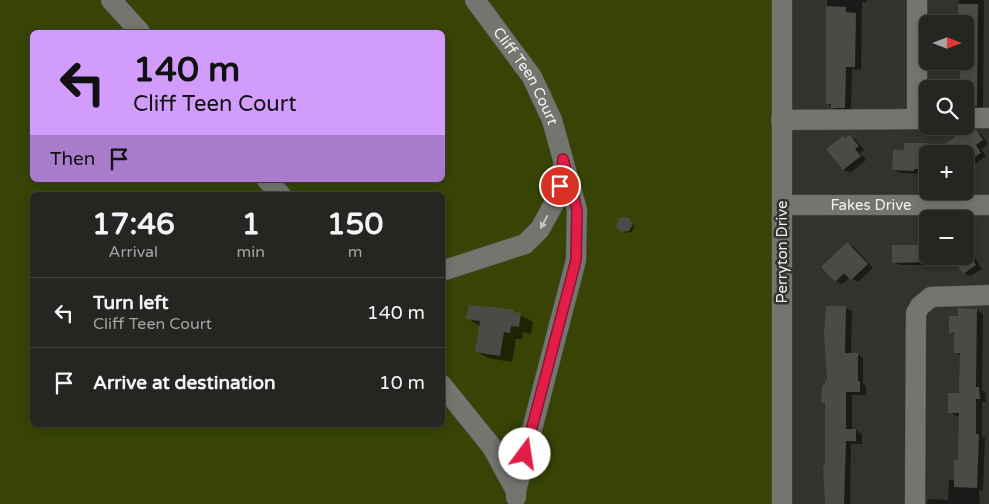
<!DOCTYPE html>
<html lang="en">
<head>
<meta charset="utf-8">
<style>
  :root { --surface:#252622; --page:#31322f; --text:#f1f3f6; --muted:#a3a5a5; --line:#424340 }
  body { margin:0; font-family:"Varela Round",sans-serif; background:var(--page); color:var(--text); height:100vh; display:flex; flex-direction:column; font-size:19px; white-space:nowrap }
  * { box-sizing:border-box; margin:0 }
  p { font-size:16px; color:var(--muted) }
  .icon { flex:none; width:28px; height:28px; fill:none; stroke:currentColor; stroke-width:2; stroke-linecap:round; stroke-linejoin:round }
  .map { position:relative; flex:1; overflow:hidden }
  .details { position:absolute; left:30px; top:192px; width:415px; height:235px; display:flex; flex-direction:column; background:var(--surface); border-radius:8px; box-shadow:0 2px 8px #0003,0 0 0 1px var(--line) }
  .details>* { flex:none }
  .guide { position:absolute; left:30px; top:30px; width:415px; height:152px; border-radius:8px; box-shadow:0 2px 8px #0003,0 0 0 1px var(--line); background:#d29cfd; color:#111; overflow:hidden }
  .needle { width:32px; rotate:90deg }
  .tools { position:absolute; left:919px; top:15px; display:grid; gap:10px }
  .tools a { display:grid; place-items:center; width:55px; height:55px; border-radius:8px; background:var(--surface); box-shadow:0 2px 8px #0003,0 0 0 1px var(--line); font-size:25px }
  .pin { position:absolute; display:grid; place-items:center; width:42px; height:42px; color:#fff; margin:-21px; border:2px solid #fff; border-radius:50%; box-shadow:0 1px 5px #0007 }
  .me { position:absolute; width:55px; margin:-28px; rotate:14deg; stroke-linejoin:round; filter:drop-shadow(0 0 4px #0008) }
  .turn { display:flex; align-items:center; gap:18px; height:105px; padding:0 20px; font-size:22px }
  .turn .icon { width:65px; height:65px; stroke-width:2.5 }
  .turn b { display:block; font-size:35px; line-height:42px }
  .then { display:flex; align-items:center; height:48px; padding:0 20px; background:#0003; gap:10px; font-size:19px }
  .eta { display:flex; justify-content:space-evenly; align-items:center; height:85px; text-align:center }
  .eta b { font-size:30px; font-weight:700; line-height:35px }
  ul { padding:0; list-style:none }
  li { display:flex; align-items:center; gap:15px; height:70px; padding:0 20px; border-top:1px solid var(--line) }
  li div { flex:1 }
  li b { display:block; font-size:19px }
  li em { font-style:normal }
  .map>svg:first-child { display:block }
</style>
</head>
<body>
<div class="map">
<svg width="989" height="504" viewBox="0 0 989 504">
  <rect width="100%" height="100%" fill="#31332e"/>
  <path fill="#374406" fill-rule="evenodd" d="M0,0H775L774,504H0ZM32,32H442V180H32ZM32,195H442V425H32Z"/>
  <g fill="#0007">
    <polygon points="827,0 867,0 867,2 862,2 861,70 852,69 851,111 838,111 827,103"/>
    <polygon points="959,0 984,0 983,109 965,109 965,89 960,89 960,61 965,61 965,24 959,24"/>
    <polygon points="975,131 982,135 988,144 981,149 986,156 965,171 965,154"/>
    <polygon points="850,136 856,140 864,150 860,153 866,160 850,173 844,170 828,149"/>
    <polygon points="927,144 933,148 933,154 928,154 928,158 925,158 925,172 920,172 920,174 900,173 894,170 905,151"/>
    <polygon points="628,218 635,226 632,232 625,233 622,231"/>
    <polygon points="847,244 854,247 873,268 858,282 850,277 842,284 836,281"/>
    <polygon points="925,246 928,247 928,256 931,256 931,265 900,265 893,262"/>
    <polygon points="965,246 968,247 982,269 970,276 964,273"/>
    <polygon points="845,308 852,311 851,354 857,354 863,358 863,384 866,386 866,395 852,395 852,430 856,430 862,434 862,444 851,444 850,504 826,504 826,404 822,402"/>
    <polygon points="959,310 977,310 983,314 982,390 985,392 986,402 982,402 982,437 985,438 983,491 979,490 980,504 927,504 928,499 948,500 949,480 955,480 959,461 960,416 956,416 950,412 960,394 961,356 955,352 955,335 950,332 959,317"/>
    <polygon points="518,314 533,322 531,334 523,332 522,339 516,339 512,362 488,358 476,351 480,326 467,318"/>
  </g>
  <g fill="#4a4b46">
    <polygon points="958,4 978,4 977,106 965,106 965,89 960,89 960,61 965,61 965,24 958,24"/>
    <polygon points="826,6 846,7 846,12 856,13 855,67 846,67 845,108 831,108 831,104 826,104"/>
    <polygon points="960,129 976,130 983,140 976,145 981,153 965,164 965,154 931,154 955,137 953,133"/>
    <polygon points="850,135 859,146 855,149 861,156 843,170 826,149 843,136 845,138"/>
    <polygon points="904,143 927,143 927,155 919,155 919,169 914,169 914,171 892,170 893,150 904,150"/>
    <polygon points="628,217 633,224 629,231 621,232 616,226 619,218"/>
    <polygon points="847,242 868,264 851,280 844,273 835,282 821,267"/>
    <polygon points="892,245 925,245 925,262 892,263"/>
    <polygon points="952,256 970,256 976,265 963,274"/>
    <polygon points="469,305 484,307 484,306 514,310 514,312 521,313 519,327 511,326 510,333 504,332 500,356 475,352 480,321 466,319"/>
    <polygon points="826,306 846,306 845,353 858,353 858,381 860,381 860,392 846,392 846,429 856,429 856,441 846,441 844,504 825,504 823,466 824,466 825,462 825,403 821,403 822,385 825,385 825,380 827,380 824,332"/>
    <polygon points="958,308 977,309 976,387 979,387 980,399 976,399 976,434 979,434 977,488 954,487 954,459 958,460 959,413 948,413 948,393 959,393 960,353 954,353 954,333 949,333 949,316 958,316"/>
  </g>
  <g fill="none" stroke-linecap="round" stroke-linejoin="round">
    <defs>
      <g id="minor">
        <polyline points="111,0 140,32"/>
        <path id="s1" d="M475,0L532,77L552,120L577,210L576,260L516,491"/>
        <polyline points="917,0 917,119"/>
        <polyline points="965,118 989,118"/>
        <polyline points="781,120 928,119"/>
        <polyline points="267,180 281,195"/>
        <path id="s2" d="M782,205H989"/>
        <polyline points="442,271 525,244 540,229 556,200 562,176 563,166"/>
        <polyline points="442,385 492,447 516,491 516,497"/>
        <polyline points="782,504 782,0"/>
        <polyline points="915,504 916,313 920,306 931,297 989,295"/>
      </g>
    </defs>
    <use href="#minor" stroke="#4d4e4a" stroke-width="21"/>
    <use href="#minor" stroke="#73756f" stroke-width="20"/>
  </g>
  <defs><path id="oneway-solid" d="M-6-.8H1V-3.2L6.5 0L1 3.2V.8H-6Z" transform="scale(1.25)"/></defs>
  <use fill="#c4c6c2" href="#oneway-solid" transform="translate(544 222) rotate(118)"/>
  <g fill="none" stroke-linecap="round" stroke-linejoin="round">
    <defs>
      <polyline id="route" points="525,454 576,260 577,210 563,159 562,176 560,186"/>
    </defs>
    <use href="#route" stroke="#92132f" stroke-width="12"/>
    <use href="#route" stroke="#e11d48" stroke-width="9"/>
  </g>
  <g text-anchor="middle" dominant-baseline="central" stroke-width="5" stroke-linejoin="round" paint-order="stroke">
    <g font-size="15" fill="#f0f1ee" stroke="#31332e">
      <text stroke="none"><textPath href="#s1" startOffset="92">Cliff Teen Court</textPath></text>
      <text stroke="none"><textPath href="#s2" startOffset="89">Fakes Drive</textPath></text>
      <text transform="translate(782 252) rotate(-90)">Perryton Drive</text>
    </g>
  </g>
</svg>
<div class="tools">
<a><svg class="needle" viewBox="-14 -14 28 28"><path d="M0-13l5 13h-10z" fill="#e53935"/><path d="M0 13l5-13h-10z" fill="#a3a5a5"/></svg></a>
<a><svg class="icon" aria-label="search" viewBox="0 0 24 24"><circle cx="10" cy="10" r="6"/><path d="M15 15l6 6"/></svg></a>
<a>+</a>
<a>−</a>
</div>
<div class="pin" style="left:560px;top:186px;background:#d93025"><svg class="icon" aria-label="arrive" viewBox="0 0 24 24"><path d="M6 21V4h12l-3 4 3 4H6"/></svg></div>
<svg class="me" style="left:525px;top:454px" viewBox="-20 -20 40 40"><circle r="19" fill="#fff"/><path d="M0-13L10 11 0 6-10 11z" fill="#e11d48"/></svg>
<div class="guide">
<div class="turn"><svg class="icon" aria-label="left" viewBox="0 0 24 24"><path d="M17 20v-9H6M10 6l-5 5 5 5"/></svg><div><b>140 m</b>Cliff Teen Court</div></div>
<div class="then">Then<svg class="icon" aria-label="arrive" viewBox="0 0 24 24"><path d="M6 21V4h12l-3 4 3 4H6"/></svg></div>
</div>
<section class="details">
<div class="eta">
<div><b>17:46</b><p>Arrival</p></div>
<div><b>1</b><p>min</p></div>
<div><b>150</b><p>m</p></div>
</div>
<ul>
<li><svg class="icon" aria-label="left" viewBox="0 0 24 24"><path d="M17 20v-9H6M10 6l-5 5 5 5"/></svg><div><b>Turn left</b><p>Cliff Teen Court</p></div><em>140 m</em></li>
<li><svg class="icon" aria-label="arrive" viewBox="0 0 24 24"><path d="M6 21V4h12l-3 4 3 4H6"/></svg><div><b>Arrive at destination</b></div><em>10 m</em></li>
</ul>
</section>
</div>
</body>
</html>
